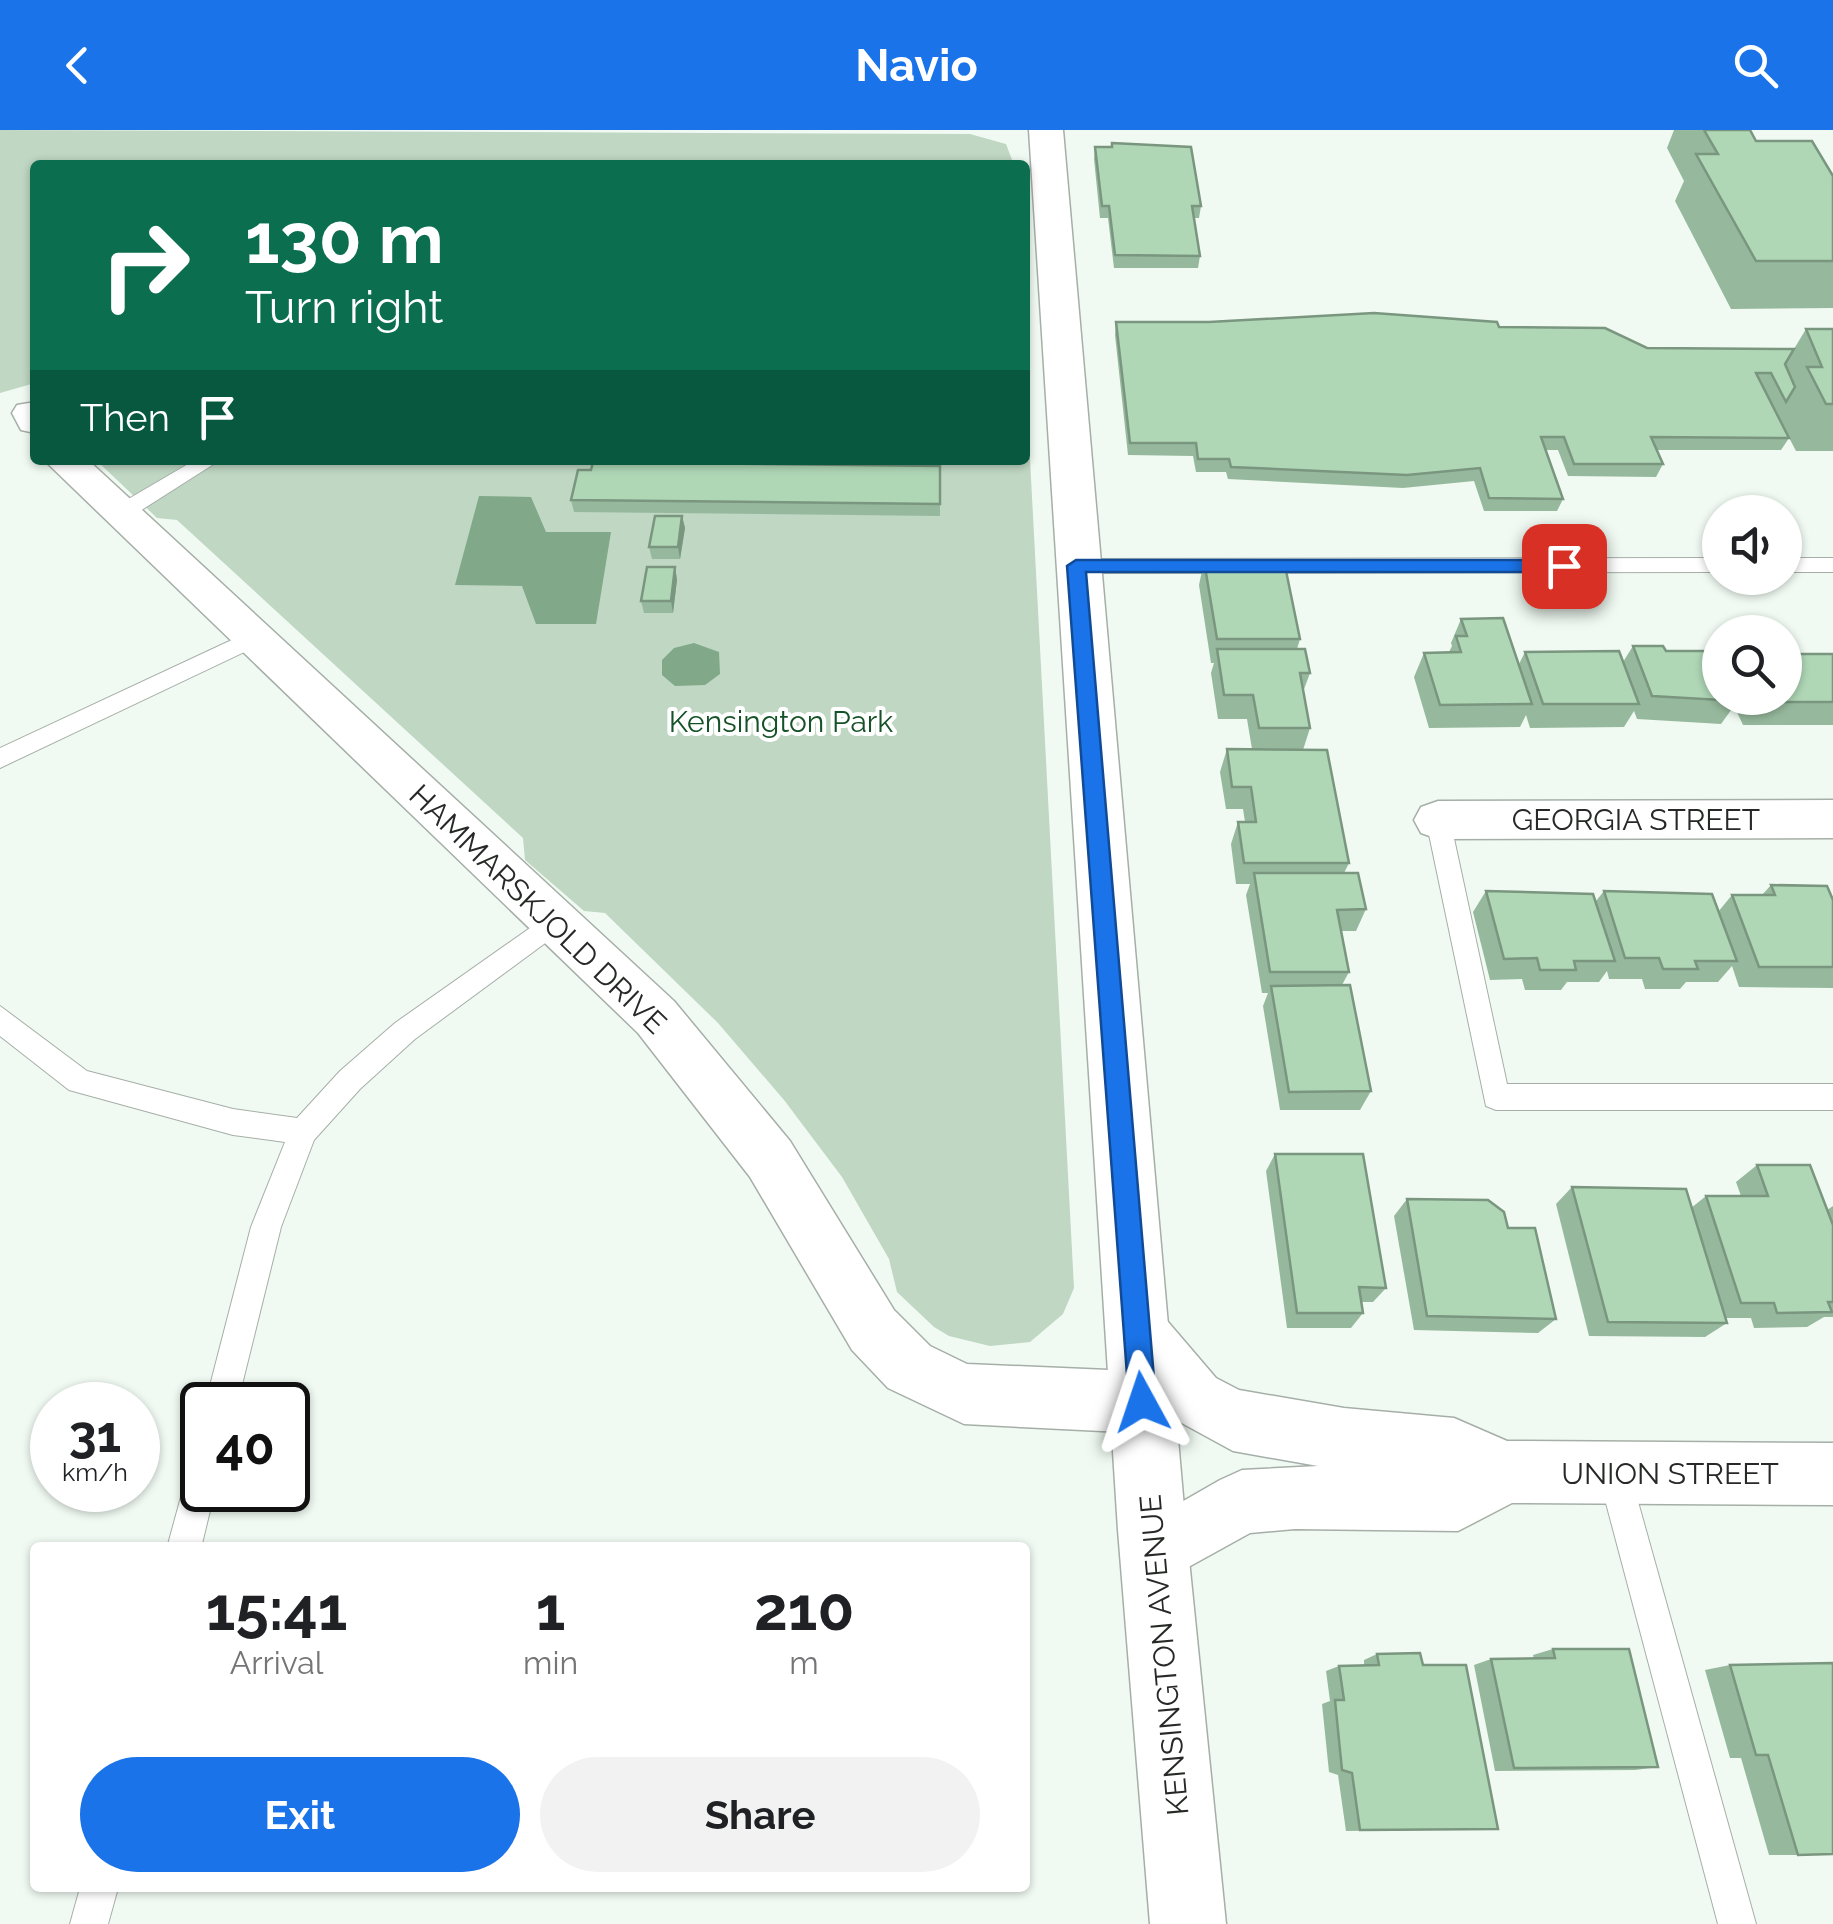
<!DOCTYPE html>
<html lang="en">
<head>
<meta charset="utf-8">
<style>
  :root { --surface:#fff; --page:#f2f2f2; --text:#202124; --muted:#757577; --accent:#1a73e8 }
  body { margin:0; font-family:Raleway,sans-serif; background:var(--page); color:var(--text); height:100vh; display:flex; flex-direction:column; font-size:38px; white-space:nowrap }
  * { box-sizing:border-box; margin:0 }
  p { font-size:32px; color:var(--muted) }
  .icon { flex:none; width:55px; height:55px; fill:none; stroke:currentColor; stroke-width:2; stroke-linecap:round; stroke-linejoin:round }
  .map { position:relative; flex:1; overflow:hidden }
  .details { position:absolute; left:30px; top:1412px; width:1000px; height:350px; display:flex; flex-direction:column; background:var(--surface); border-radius:10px; box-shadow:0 2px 8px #0004 }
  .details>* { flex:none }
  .banner { position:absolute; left:30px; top:30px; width:1000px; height:305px; border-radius:10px; box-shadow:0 2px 8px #0004; background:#0b6e4f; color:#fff; overflow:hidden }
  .tools { position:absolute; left:1702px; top:365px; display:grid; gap:20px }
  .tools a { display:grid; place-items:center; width:100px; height:100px; border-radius:50%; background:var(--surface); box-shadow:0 2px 8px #0004; font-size:50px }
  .speed { position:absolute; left:30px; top:1252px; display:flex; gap:20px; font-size:50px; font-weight:700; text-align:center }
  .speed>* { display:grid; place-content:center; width:130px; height:130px; border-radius:50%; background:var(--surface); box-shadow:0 2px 8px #0004; line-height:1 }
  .speed small { font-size:25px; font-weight:400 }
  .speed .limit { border:5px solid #111; border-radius:15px; background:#fff; color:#111 }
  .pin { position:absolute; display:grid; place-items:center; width:85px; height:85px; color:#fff; margin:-42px; border-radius:20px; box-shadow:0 5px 15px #0006 }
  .me { position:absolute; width:110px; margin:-55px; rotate:355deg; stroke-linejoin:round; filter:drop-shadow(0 0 8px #0008) }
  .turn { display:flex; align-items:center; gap:35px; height:210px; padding:0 50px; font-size:45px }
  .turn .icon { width:130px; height:130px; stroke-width:2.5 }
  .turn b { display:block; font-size:70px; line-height:85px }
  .then { display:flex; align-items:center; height:95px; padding:0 50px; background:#0003; gap:20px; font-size:38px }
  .eta { display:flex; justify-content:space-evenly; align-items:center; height:170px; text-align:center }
  .eta b { font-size:60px; font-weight:700; line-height:70px }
  .action { display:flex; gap:20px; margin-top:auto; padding:20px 50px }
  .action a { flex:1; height:115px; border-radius:60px; background:var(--accent); color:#fff; font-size:40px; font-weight:700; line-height:115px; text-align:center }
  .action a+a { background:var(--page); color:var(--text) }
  header { display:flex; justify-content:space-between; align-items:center; height:130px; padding:0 50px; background:var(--accent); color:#fff; font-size:45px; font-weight:700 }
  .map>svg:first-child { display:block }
</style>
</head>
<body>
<header><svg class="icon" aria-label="back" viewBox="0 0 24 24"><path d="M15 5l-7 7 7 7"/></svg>Navio<svg class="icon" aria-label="search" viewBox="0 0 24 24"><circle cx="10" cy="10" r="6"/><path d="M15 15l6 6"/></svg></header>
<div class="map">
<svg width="1833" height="1794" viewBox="0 0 1833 1794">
  <rect width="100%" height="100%" fill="#f0faf2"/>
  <g fill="#bfd7c3">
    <polygon points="0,0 970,4 1006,14 1014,35 35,35 35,253 0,263"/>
    <polygon points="1025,235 1074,1158 1063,1184 1030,1212 990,1216 949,1206 934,1197 897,1162 889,1129 842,1047 784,970 718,893 605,783 584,781 525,730 523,708 177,390 157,388 96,330 1025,330"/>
  </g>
  <g fill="#81a888">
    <polygon points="479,366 531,367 546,402 611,402 596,494 536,494 522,456 455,455"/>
    <polygon points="694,513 719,522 720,544 705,555 675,556 662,545 662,530 674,518"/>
  </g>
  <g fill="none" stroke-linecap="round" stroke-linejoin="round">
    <defs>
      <g id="service">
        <polygon points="195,330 220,330 129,388 113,388 113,378"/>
        <polygon points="1720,428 1720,442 1077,443 1066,436 1077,429"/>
        <rect x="1785" y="428" width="48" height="14"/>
        <polygon points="251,501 259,503 259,515 0,638 0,618"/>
        <polygon points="1438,680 1450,690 1507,954 1833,954 1833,980 1496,980 1486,976 1426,690"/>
        <polygon points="554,781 563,784 567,792 563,800 415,909 360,959 314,1010 281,1097 237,1275 205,1275 251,1097 285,1012 233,1005 69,960 0,906 0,876 87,941 233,979 297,988 340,941 395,893"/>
        <polygon points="1614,1327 1626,1331 1630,1343 1756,1794 1718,1794 1598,1343 1602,1331"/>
        <polygon points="202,1330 202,1360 215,1360 201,1418 167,1418 190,1334"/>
        <polygon points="80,1758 118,1758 108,1794 70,1794"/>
      </g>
      <g id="minor">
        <polygon points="35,272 35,303 21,300 12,283 17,275"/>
        <polygon points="44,330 88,330 674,871 790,1011 894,1180 930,1216 967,1234 1132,1241 1106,1199 1115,1179 1136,1170 1157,1179 1216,1248 1239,1260 1344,1278 1454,1288 1507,1311 1833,1313 1833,1375 1512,1373 1458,1401 1295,1399 1250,1403 1154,1456 1131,1447 1122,1424 1131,1401 1220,1350 1242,1340 1318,1336 1233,1321 1167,1285 1164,1294 1142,1303 964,1294 888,1258 852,1220 750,1047 638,903"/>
        <polygon points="1833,670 1833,708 1438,709 1421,703 1414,690 1421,677 1438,671"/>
      </g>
      <polygon id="tertiary" points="1029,0 1063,0 1186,1400 1226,1794 1150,1794 1118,1400"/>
    </defs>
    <use href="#service" stroke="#a6afa7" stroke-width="2"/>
    <use href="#minor" stroke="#a6afa7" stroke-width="3"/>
    <use href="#tertiary" stroke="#a6afa7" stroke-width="3"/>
    <use href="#service" fill="#fff" fill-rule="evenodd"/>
    <use href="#minor" fill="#fff" fill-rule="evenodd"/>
    <use href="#tertiary" fill="#fff" fill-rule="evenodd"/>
  </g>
  <g fill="#96b99d">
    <polygon points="1674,0 1750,0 1756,11 1833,46 1833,178 1731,179 1675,71 1684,51 1667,18"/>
    <polygon points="1112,13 1201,76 1199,88 1194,88 1200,126 1198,138 1114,138 1108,88 1100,88 1094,29 1095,17 1111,17"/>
    <polygon points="1116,192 1499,197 1647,218 1794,219 1806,199 1833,199 1833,321 1796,321 1762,256 1789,308 1781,320 1657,320 1663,334 1656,347 1568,346 1558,320 1546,320 1563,369 1557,381 1484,381 1474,351 1403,358 1228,349 1226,342 1196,342 1193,326 1128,325 1115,205"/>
    <polygon points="940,336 940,386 574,382 571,370"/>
    <polygon points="682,386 685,398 680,429 652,429 649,417"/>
    <polygon points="1204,431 1300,509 1297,519 1310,543 1303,562 1310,598 1303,620 1349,733 1344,743 1366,779 1356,801 1341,801 1349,842 1342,855 1371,961 1360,980 1280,980 1263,876 1268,863 1262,863 1246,765 1250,754 1236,754 1231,714 1238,692 1245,692 1243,679 1226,679 1220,642 1227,619 1252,619 1247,589 1218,589 1211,543 1214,533 1211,533 1199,455"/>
    <polygon points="675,437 677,450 673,483 644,483 641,471"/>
    <polygon points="1461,489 1519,534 1525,522 1623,532 1633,516 1666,521 1720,568 1785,568 1833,524 1833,595 1743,595 1734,576 1721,594 1637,589 1634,581 1624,597 1530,598 1526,585 1520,597 1429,598 1414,547 1424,523 1449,522 1452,516 1451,513"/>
    <polygon points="1771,755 1833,770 1833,858 1739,857 1732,836 1718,852 1686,852 1680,859 1645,859 1642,849 1609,849 1607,841 1599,852 1567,852 1561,860 1525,860 1522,849 1490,850 1473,782 1486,761 1596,771 1604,761 1718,782 1732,765 1762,765"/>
    <polygon points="1275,1024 1386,1158 1373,1172 1361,1172 1363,1183 1351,1198 1287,1198 1266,1041"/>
    <polygon points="1757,1035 1827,1080 1833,1076 1833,1187 1824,1187 1807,1197 1754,1198 1751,1188 1725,1188 1727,1193 1705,1207 1589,1206 1556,1074 1572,1057 1691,1078 1706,1066 1741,1066 1736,1052"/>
    <polygon points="1407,1069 1508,1098 1556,1189 1538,1203 1414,1200 1394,1086"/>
    <polygon points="1553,1519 1658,1637 1635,1640 1495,1641 1474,1535 1491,1529 1534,1529 1533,1525"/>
    <polygon points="1377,1524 1423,1535 1498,1699 1346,1701 1338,1645 1329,1642 1322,1574 1330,1571 1326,1541 1339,1536 1364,1535 1364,1530"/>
    <polygon points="1833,1533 1798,1725 1769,1725 1741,1628 1730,1628 1705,1540 1730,1535"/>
  </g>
  <g fill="#7a967f">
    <polygon points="682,386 685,398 680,429 678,417"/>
    <polygon points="675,437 677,450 673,483 671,471"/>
  </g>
  <g fill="#afd7b6" stroke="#7a967f" stroke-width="2.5">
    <polygon points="1704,0 1750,0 1756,11 1812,11 1833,46 1833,131 1756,131 1696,24 1718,24"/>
    <polygon points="1112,13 1191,17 1201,76 1192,76 1200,126 1115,125 1109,76 1102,76 1095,17 1112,17"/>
    <polygon points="1374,183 1497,192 1499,197 1605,198 1647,218 1794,219 1785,234 1795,257 1786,272 1771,243 1756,243 1789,308 1651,307 1663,334 1574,334 1564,307 1541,307 1563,369 1489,368 1480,338 1407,345 1231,337 1229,329 1198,329 1196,313 1130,313 1116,192 1209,192"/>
    <polygon points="1806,199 1833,199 1833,274 1826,274 1807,237 1822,237"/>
    <polygon points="593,332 940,336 940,374 571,370 578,340 591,340"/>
    <polygon points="655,386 682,386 678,417 649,417"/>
    <polygon points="1204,431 1284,431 1300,509 1217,509"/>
    <polygon points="647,437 675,437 671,471 641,471"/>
    <polygon points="1503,488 1532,574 1440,575 1424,523 1461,522 1456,506 1467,506 1461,489"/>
    <polygon points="1633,516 1663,516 1666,521 1717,521 1720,528 1720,568 1737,568 1738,571 1652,566"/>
    <polygon points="1217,519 1305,519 1310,543 1300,543 1310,598 1259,598 1253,565 1224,565"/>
    <polygon points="1619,521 1639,574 1543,574 1525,522"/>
    <polygon points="1785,524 1833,524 1833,572 1760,572 1758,568 1785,568"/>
    <polygon points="1227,619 1327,620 1349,733 1244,733 1238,692 1256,692 1251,657 1232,657"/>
    <polygon points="1254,743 1358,743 1366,779 1337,780 1349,842 1270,842"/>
    <polygon points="1771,755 1827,756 1833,770 1833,837 1759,837 1732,765 1775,765"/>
    <polygon points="1486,761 1593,764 1615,831 1574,831 1576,840 1540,840 1537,828 1504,829"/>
    <polygon points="1604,761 1712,764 1737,831 1695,831 1698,839 1663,839 1659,828 1625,828"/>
    <polygon points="1350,855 1371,961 1289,962 1271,856"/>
    <polygon points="1275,1024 1363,1024 1386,1158 1359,1157 1363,1183 1297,1183"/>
    <polygon points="1757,1035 1810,1035 1833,1095 1833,1172 1828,1172 1832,1182 1777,1183 1774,1173 1741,1173 1706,1066 1768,1066"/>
    <polygon points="1572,1057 1686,1059 1727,1193 1608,1192"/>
    <polygon points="1407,1069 1488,1070 1504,1082 1508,1098 1535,1098 1556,1189 1427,1186"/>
    <polygon points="1553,1519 1629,1519 1658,1637 1514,1638 1491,1529 1555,1528"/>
    <polygon points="1420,1523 1423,1535 1466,1535 1498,1699 1360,1700 1352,1643 1342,1640 1335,1570 1344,1570 1339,1536 1379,1535 1377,1524"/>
    <polygon points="1833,1533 1833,1724 1798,1725 1768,1625 1756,1625 1730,1535"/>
  </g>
  <polygon fill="#1a73e8" stroke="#114b97" stroke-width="2.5" points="1076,430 1564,430 1573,436 1564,442 1086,442 1156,1272 1152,1281 1142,1285 1133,1281 1129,1272 1067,436"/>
  <g text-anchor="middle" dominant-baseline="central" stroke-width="8" stroke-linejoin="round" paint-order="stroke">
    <g font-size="30" fill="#165228" stroke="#fff">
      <text x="781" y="591">Kensington Park</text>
    </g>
    <g font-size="30" fill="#262926" stroke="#fff">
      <text x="1636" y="689">GEORGIA STREET</text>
      <text transform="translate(538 779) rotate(44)">HAMMARSKJOLD DRIVE</text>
      <text x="1670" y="1343">UNION STREET</text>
      <text transform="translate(1164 1525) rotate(-95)">KENSINGTON AVENUE</text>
    </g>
  </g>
</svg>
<div class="tools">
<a><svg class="icon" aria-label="sound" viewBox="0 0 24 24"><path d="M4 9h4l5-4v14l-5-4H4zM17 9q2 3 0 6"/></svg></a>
<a><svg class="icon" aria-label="search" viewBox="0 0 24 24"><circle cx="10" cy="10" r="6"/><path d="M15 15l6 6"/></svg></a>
</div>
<div class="speed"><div>31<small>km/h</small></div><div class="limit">40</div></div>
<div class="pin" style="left:1564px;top:436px;background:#d93025"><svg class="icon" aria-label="arrive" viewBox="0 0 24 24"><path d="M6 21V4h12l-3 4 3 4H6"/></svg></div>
<svg class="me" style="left:1142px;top:1272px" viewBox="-20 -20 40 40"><path d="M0-17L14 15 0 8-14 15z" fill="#1a73e8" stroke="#fff" stroke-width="4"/></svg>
<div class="banner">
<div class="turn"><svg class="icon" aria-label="right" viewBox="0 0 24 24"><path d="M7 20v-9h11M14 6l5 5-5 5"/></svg><div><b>130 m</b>Turn right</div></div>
<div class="then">Then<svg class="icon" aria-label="arrive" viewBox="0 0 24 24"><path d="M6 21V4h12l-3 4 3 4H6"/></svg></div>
</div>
<section class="details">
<div class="eta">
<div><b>15:41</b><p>Arrival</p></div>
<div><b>1</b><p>min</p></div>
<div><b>210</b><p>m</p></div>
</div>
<div class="action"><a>Exit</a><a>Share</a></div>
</section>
</div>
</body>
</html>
